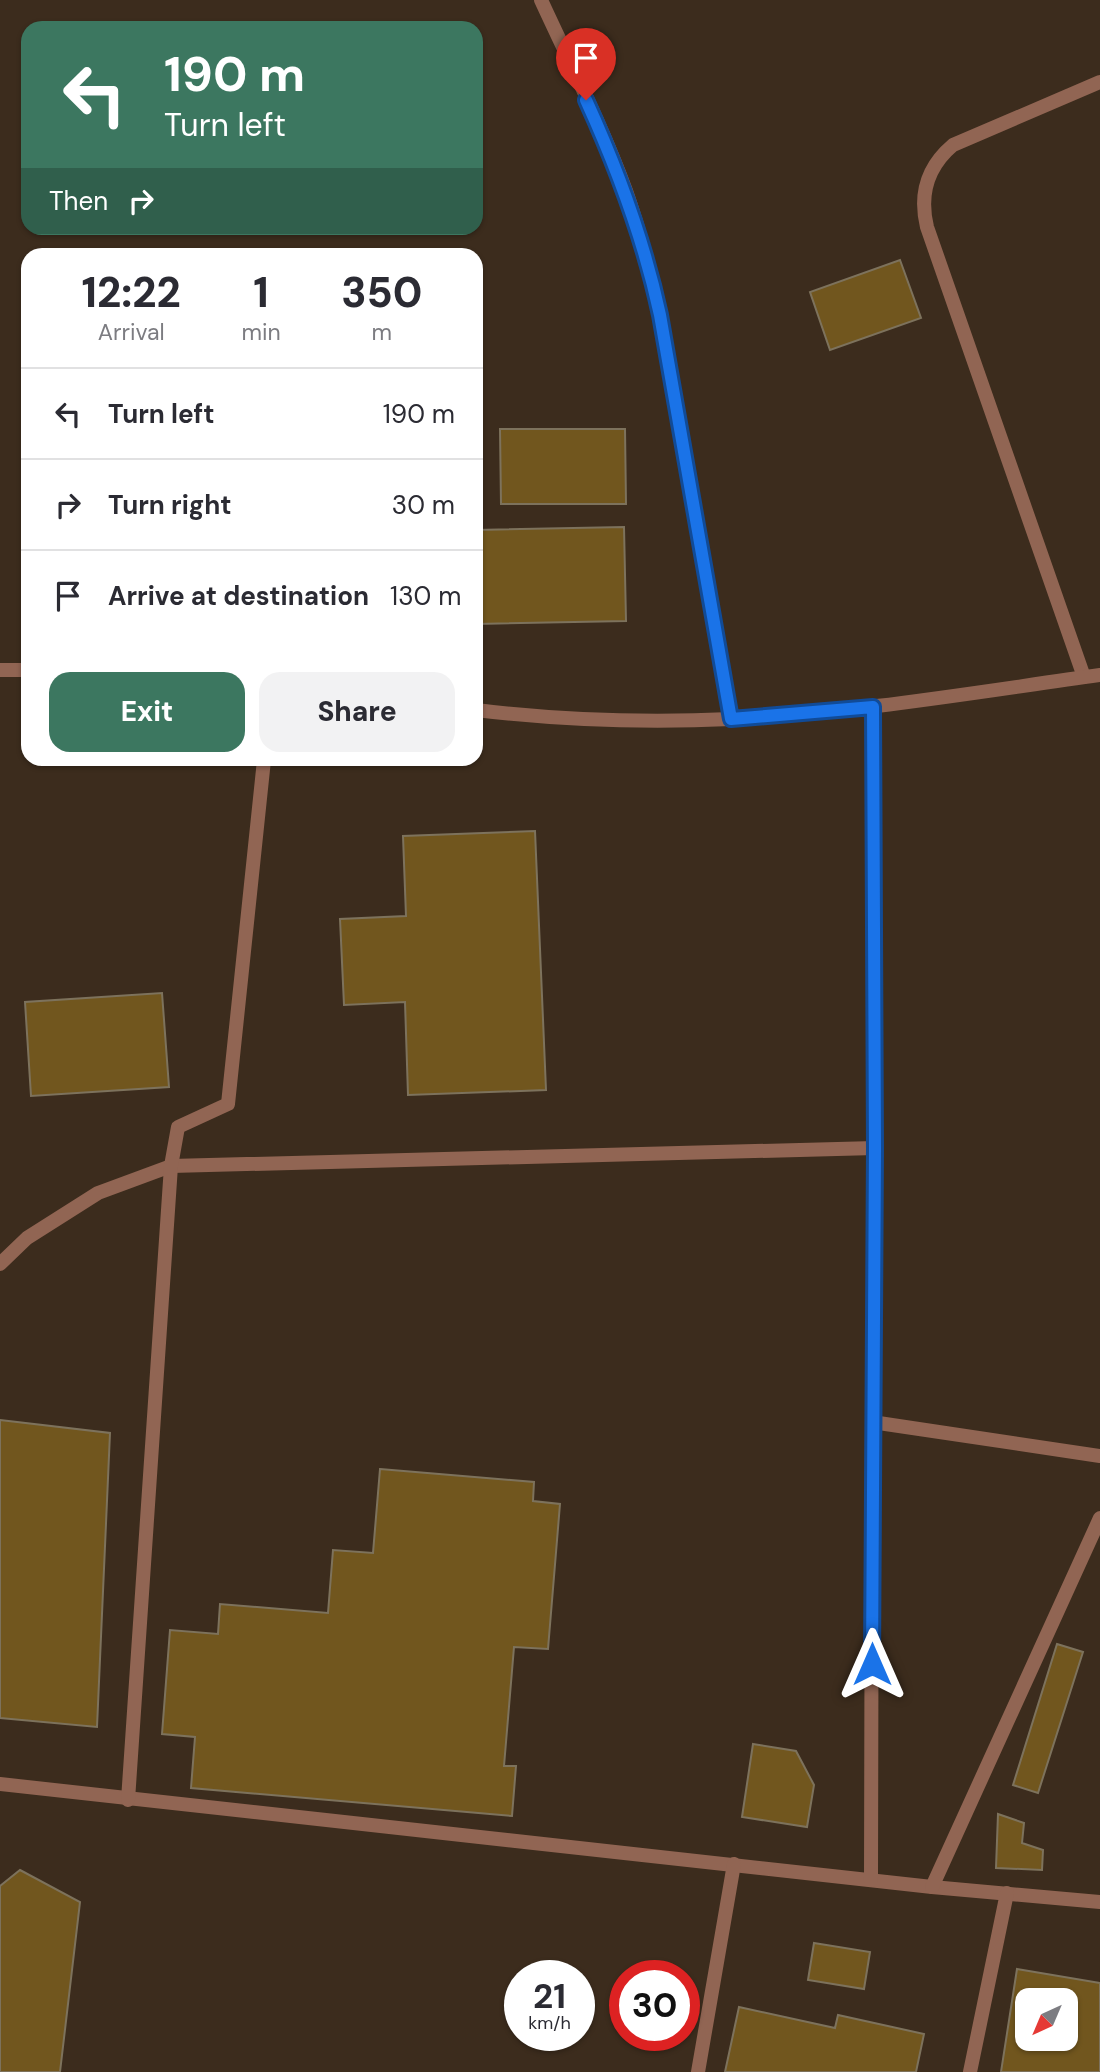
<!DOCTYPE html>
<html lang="en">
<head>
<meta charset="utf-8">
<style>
  :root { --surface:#fff; --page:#f2f2f3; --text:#2b2b33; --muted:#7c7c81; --line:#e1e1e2; --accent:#3c7760 }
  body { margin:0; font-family:"DM Sans",sans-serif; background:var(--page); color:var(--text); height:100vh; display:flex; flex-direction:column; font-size:26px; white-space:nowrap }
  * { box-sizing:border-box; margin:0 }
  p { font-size:23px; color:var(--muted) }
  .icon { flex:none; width:38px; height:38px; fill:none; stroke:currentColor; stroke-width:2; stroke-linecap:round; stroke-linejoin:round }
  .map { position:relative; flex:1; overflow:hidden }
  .panel { position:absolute; left:21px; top:248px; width:462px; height:518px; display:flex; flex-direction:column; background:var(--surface); border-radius:21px; box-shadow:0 2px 5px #0004 }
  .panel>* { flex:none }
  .top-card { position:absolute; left:21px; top:21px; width:462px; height:214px; border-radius:21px; box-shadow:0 2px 5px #0004; background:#3c7760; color:#fff; overflow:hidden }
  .needle { width:46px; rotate:224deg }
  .buttons { position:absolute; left:1015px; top:1988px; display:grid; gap:14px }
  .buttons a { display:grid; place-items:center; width:63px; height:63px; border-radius:14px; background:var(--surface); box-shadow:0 2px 5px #0004; font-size:35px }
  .speed { position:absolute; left:504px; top:1960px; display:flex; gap:14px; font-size:35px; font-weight:700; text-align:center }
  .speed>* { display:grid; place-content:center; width:91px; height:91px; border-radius:50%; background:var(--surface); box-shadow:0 2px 5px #0004; line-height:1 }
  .speed small { font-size:18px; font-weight:400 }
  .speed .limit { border:10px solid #d22; background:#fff; color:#111 }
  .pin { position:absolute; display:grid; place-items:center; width:60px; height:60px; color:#fff; margin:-72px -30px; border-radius:50% 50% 50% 0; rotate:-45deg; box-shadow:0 0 7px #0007 }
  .pin .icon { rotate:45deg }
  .me { position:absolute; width:77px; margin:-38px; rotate:0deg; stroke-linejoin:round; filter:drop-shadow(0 0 5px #0008) }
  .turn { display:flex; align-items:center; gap:24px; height:147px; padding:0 28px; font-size:32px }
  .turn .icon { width:91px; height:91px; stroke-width:2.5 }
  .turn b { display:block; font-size:49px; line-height:60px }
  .then { display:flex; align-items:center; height:66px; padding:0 28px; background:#0003; gap:14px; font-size:26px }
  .eta { display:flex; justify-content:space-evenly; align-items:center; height:119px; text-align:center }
  .eta b { font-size:42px; font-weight:800; line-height:49px }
  .cta { display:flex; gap:14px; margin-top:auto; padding:14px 28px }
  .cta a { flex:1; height:80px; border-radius:21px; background:var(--accent); color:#fff; font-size:28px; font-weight:800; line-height:80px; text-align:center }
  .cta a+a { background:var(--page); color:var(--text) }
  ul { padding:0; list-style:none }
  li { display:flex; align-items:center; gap:21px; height:91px; padding:0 28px; border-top:2px solid var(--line) }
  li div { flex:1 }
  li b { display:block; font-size:26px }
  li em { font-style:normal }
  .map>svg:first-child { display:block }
</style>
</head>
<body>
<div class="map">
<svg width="1100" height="2072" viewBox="0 0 1100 2072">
  <rect width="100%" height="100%" fill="#3c2c1d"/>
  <g fill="#71561e" stroke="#7d725c" stroke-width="2" fill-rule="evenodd">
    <polygon points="900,260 921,318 830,350 810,292"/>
    <polygon points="500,429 625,429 626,504 501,504"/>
    <polygon points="624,527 626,621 476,624 476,530"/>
    <polygon points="535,831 546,1090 408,1095 405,1002 344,1005 340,919 406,916 403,836"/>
    <polygon points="162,993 169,1087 31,1096 25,1002"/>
    <polygon points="0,1420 110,1433 97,1727 0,1718"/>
    <polygon points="380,1469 534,1482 533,1501 560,1504 548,1649 514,1647 504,1766 516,1766 512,1816 191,1788 195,1737 162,1734 170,1630 218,1634 220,1604 328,1613 333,1550 373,1553"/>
    <polygon points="1057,1644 1083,1652 1038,1793 1013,1785"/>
    <polygon points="753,1744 796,1751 814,1785 807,1827 742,1817"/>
    <polygon points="998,1814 1024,1823 1022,1843 1043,1850 1042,1870 996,1868"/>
    <polygon points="20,1870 80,1902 60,2072 0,2072 0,1886"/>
    <polygon points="814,1943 870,1952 864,1989 808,1980"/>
    <path d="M1017,1969L1100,1983V2072H1001ZM1027,2000H1066V2039H1027Z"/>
    <polygon points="739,2007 835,2028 838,2015 924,2034 916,2072 725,2072"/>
  </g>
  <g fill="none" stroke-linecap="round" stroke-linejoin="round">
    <g stroke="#916553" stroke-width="14">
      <path d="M541,0C570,63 602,126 626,191C640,231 651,273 660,315L731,719"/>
      <path d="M1084,677L927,227C919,194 927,167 953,145L1100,82"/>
    </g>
    <g stroke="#916553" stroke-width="14">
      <polyline points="0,670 28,670"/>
      <polyline points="873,707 875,1148 872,1422 1100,1456"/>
      <path d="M476,710C560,720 646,723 731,719C854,713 977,692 1100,675"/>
      <polyline points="0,1264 27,1238 98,1193 171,1166 875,1148"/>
      <polyline points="0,1784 932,1887 1100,1902"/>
      <polyline points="128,1800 171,1166 178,1127 228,1104 264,760"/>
      <polyline points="871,1880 872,1422"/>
      <polyline points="932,1887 1100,1518"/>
      <polyline points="698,2072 734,1864"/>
      <polyline points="970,2072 1007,1893"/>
    </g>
  </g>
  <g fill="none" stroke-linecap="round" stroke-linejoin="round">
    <defs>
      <path id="route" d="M586,100C618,170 644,240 660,315L731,719L873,707L875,1148L872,1664"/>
    </defs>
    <use href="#route" stroke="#114b97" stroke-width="18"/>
    <use href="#route" stroke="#1a73e8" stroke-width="12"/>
  </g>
</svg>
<div class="buttons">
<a><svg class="needle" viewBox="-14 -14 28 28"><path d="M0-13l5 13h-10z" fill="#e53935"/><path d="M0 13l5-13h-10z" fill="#7c7c81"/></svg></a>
</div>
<div class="speed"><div>21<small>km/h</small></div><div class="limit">30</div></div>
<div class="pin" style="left:586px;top:100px;background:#d93025"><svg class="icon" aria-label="arrive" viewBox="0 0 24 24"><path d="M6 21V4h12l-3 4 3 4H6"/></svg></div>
<svg class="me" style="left:872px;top:1664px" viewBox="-20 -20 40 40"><path d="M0-17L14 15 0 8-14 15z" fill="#1a73e8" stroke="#fff" stroke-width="4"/></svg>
<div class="top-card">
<div class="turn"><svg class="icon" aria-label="left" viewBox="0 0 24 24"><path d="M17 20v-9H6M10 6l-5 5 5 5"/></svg><div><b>190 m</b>Turn left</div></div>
<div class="then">Then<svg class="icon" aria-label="right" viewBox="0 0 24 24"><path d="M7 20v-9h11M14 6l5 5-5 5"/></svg></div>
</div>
<section class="panel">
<div class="eta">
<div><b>12:22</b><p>Arrival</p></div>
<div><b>1</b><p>min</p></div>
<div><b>350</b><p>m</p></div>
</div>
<ul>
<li><svg class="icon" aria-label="left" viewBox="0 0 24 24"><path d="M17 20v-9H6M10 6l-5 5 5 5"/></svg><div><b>Turn left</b></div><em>190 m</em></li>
<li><svg class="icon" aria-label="right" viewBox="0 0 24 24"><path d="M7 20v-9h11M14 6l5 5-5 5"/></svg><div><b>Turn right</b></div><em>30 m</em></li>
<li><svg class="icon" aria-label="arrive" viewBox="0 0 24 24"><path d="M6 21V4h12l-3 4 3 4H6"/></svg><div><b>Arrive at destination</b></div><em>130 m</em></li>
</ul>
<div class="cta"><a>Exit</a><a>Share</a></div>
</section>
</div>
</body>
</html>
